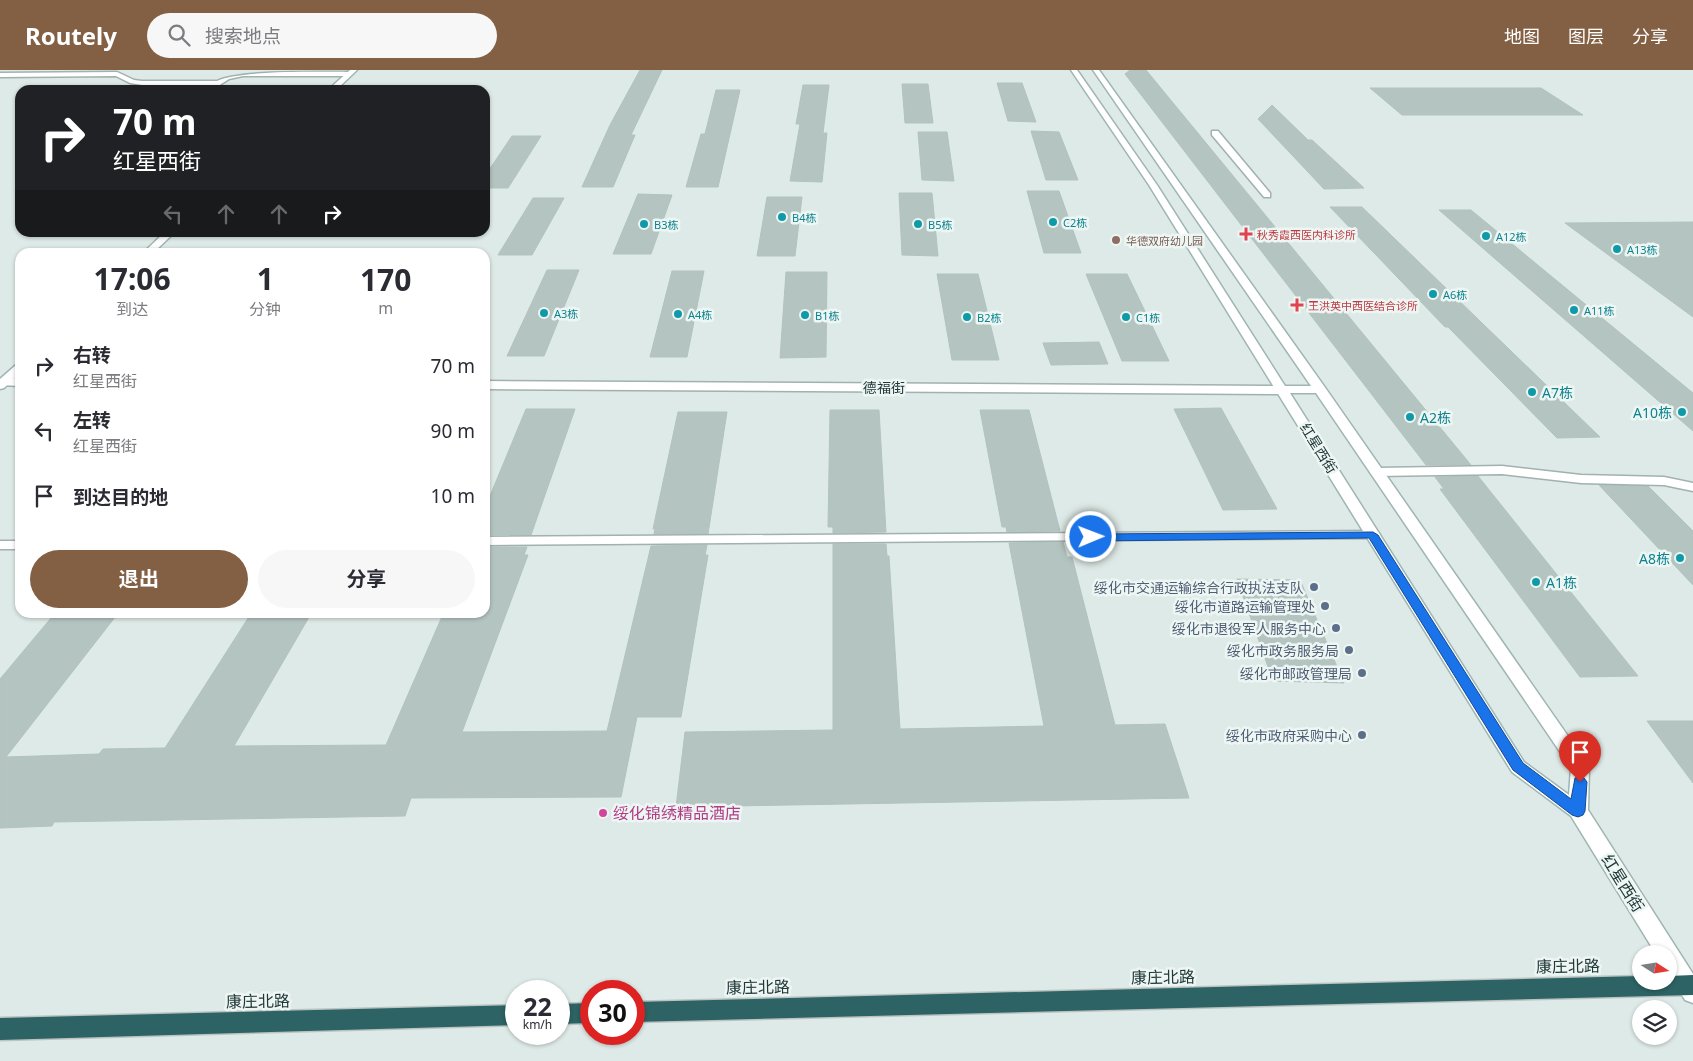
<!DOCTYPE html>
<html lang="zh">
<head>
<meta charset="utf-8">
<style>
  :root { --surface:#fff; --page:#f7f7f7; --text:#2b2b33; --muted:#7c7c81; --accent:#835f43 }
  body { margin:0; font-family:"Noto Sans","Noto Sans SC",sans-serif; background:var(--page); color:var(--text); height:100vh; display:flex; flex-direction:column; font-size:19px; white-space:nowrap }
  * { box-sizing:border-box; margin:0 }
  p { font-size:16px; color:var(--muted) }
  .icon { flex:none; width:28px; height:28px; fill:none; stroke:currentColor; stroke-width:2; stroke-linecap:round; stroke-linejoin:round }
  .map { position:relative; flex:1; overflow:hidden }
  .sheet { position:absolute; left:15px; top:178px; width:475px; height:370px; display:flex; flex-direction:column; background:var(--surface); border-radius:15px; box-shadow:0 1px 4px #0004 }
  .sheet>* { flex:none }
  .guide { position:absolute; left:15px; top:15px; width:475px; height:152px; border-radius:15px; box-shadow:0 1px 4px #0004; background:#202124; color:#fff; overflow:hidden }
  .needle { width:32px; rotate:102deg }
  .tools { position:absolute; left:1632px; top:875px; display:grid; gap:10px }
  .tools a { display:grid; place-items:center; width:45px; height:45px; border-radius:50%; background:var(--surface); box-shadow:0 1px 4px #0004; font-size:25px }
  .speed { position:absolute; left:505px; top:910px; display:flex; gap:10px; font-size:25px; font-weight:700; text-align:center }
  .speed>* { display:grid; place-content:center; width:65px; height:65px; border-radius:50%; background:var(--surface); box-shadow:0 1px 4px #0004; line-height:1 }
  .speed small { font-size:12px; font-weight:400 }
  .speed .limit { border:8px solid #d22; background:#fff; color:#111 }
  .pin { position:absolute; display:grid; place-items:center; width:42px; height:42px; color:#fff; margin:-51px -21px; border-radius:50% 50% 50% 0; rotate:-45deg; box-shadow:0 0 5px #0007 }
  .pin .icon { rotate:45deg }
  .me { position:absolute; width:55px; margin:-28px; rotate:89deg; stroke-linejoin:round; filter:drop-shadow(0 0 4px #0008) }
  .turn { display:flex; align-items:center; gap:18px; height:105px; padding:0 15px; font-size:22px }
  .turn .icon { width:65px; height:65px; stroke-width:2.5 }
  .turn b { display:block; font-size:35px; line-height:42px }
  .lanes { display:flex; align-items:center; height:48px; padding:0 15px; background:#0003; justify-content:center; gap:25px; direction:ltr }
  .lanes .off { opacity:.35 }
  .eta { display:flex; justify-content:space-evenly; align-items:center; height:85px; text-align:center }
  .eta b { font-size:30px; font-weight:700; line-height:35px }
  .button { display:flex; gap:10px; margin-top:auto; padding:10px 15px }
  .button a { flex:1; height:58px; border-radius:30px; background:var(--accent); color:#fff; font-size:20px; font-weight:700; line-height:58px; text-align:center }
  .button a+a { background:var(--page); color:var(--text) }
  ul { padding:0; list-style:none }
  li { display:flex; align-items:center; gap:15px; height:65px; padding:0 15px }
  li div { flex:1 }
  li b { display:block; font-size:19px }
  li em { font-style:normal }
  header { display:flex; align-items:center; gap:30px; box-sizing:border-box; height:70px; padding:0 25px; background:var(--accent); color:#fff }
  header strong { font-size:24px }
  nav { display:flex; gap:28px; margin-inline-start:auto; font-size:18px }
  .search { width:350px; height:45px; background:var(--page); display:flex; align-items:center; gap:12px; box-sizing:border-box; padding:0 18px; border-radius:28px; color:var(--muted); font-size:19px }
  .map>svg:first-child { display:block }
</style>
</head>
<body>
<header>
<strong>Routely</strong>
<div class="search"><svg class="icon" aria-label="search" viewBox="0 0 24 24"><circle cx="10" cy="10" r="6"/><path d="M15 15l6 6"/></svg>搜索地点</div>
<nav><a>地图</a><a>图层</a><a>分享</a></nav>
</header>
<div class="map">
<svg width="1693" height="991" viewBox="0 0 1693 991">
  <rect width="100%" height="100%" fill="#deeae7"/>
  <g fill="#b4c4c1" stroke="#b1c3bf">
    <polygon points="640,0 662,0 631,65 635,65 613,117 582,117 610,55"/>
    <polygon points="1130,0 1146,0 1471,395 1426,395 1125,4"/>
    <polygon points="997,13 1022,13 1036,52 1008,51"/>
    <polygon points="902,14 928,14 933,53 905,53"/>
    <polygon points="803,15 829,15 823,63 827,63 822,112 790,111 800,54 796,54"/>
    <polygon points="1370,18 1541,18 1583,45 1402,45"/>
    <polygon points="716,20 740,20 718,117 686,117 701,64 705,64"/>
    <polygon points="1272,35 1308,70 1312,70 1364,118 1324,119 1258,49"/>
    <polygon points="1031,61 1059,62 1078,110 1046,110"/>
    <polygon points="918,62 947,62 954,111 922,110"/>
    <polygon points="512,66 541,66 508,118 485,118 485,106"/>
    <polygon points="1027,121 1059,121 1081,183 1044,183"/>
    <polygon points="899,123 932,123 938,186 902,185"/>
    <polygon points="638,124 672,125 651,184 613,184"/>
    <polygon points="767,127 802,127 795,186 757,186"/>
    <polygon points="533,128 564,128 532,185 498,185"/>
    <polygon points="1330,137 1362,137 1600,367 1557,368 1448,257 1445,257"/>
    <polygon points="1439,140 1471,140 1693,323 1693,361"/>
    <polygon points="1693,152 1693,247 1565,153"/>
    <polygon points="547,200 579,200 544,286 507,286"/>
    <polygon points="672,201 704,201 687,287 650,287"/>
    <polygon points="786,202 827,202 826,287 780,288"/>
    <polygon points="937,204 978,204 999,290 952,290"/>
    <polygon points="1086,204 1127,204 1169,291 1122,291"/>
    <polygon points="1099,272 1108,294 1051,295 1043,273"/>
    <polygon points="1221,338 1277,439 1223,440 1174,339"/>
    <polygon points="526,339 575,339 531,465 485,465 485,438"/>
    <polygon points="830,340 879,340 886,462 833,463 833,457 828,457"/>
    <polygon points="980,340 1029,340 1060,461 1007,462 1006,457 1002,457"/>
    <polygon points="678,342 727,342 708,464 654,464 655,459 653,459"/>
    <polygon points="1478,406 1638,606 1580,607 1440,419 1444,419 1435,407"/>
    <polygon points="1599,415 1648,416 1693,461 1693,515"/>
    <polygon points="1063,472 1067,487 1072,487 1115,655 1165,654 1189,728 676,737 685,662 833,660 833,474 886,474 887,486 889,486 900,659 1044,656 1009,473"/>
    <polygon points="707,475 705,485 708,485 681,647 637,647 621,727 411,728 405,746 54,752 52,756 0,758 0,609 56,542 119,542 6,687 99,684 103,679 165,678 252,542 312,542 234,676 386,675 444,542 485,542 485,477 527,477 524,485 528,485 462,662 607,661 651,476"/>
    <polygon points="1237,509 1300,510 1344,613 1273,611"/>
    <polygon points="1647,651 1693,651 1693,713"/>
  </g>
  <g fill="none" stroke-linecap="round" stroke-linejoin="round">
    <defs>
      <g id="street">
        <path d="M117,2L134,10L142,11H217C238,0 320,2 349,2L352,4L349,6H243L229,9L212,20L208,18L211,15H142L130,13L116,6L0,7V3Z"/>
        <polygon points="1212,61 1218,61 1270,123 1270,127 1264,127 1212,65"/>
        <polygon points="20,308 20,316 0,315 0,309"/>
        <polygon points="485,311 1282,316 1288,320 1282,324 485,319"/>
        <polygon points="1502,396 1581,405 1664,407 1693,413 1693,421 1664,415 1581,413 1502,404 1377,406 1370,402 1377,398"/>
        <polygon points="1373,461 1378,462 1380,465 1378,468 485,475 485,467"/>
        <rect x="0" y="471" width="20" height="8"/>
      </g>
      <g id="secondary">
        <polygon points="350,0 357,0 336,20 328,20"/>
        <path d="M1071,0H1077L1157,115L1285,316H1311L1093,0H1099L1324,316L1586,692L1589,697L1588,740L1693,904V933L1685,930L1669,904V884H1656L1571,746L1512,702L1149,115ZM1290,323H1316L1571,698L1569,725L1524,692Z"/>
        <polygon points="165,162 175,162 154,182 144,182"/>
        <polygon points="20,293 20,303 4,318 0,319 0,309 16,295"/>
      </g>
      <g id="highway">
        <polygon points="1693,905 1693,925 634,952 634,932 1641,906 1641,911 1669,911 1669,906"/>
        <polygon points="591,933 591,953 559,954 559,934"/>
        <polygon points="516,935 516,955 0,970 0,948"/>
      </g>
    </defs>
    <use href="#street" stroke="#a1b1af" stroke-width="3"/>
    <use href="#secondary" stroke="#9eb5b2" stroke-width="3"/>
    <use href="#highway" stroke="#bcc4c3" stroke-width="3"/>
    <use href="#street" fill="#fff" fill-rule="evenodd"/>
    <use href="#secondary" fill="#fff" fill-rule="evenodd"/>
    <use href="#highway" fill="#2d6364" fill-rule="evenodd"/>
  </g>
  <polygon fill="#1a73e8" stroke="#114b97" points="1373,462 1378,465 1523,693 1571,729 1575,708 1580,707 1584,708 1587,712 1585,741 1583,745 1578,747 1572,745 1513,700 1369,468 1091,471 1086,467 1091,464"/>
  <g fill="#0f9aa8" stroke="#eef6f4" stroke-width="2">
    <circle cx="782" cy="147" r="5"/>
    <circle cx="1053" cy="152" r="5"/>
    <circle cx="644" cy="154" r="5"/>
    <circle cx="918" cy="154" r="5"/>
    <circle cx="1486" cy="166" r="5"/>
    <circle cx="1617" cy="179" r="5"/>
    <circle cx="1433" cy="224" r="5"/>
    <circle cx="1574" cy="240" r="5"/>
    <circle cx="544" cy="243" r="5"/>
    <circle cx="678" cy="244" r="5"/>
    <circle cx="805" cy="245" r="5"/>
    <circle cx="967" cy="247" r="5"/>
    <circle cx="1126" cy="247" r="5"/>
    <circle cx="1532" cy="322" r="5"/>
    <circle cx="1682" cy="342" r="5"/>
    <circle cx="1410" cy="347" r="5"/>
    <circle cx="1680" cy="488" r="5"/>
    <circle cx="1536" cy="512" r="5"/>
  </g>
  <g fill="#e0444e" stroke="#eef6f4" stroke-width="2">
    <path d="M1243.5 156.5h5v5h5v5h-5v5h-5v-5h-5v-5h5z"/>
    <path d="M1294.5 227.5h5v5h5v5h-5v5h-5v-5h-5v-5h5z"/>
  </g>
  <circle fill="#8d6e63" stroke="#eef6f4" stroke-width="2" cx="1116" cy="170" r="5"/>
  <g fill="#5c6f8a" stroke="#eef6f4" stroke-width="2">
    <circle cx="1314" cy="517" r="5"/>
    <circle cx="1325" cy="536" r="5"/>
    <circle cx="1336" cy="558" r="5"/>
    <circle cx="1349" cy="580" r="5"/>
    <circle cx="1362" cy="603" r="5"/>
    <circle cx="1362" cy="665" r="5"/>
  </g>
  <circle fill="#d1479c" stroke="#eef6f4" stroke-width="2" cx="603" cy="743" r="5"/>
  <g text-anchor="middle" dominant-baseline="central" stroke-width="5" stroke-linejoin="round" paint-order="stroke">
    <g font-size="11" fill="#0d838f" stroke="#eef6f4" text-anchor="start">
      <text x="792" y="147">B4栋</text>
      <text x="1063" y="152">C2栋</text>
      <text x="654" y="154">B3栋</text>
      <text x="928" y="154">B5栋</text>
      <text x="1496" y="166">A12栋</text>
      <text x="1627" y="179">A13栋</text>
      <text x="1443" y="224">A6栋</text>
      <text x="1584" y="240">A11栋</text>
      <text x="554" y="243">A3栋</text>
      <text x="688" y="244">A4栋</text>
      <text x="815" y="245">B1栋</text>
      <text x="977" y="247">B2栋</text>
      <text x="1136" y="247">C1栋</text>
    </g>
    <g font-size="11" fill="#be3a42" stroke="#eef6f4" text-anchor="start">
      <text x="1257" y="164">秋秀霞西医内科诊所</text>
      <text x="1308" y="235">王洪英中西医结合诊所</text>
    </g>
    <g font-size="11" fill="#785e54" stroke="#eef6f4" text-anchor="start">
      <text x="1126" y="170">华德双府幼儿园</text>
    </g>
    <g font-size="14" fill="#203938" stroke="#eef6f4">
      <text x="884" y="317">德福街</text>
      <text transform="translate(1319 378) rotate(58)">红星西街</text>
    </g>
    <g font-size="14" fill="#0d838f" stroke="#eef6f4" text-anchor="start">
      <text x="1542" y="322">A7栋</text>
      <text x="1672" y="342" text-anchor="end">A10栋</text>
      <text x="1420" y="347">A2栋</text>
      <text x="1670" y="488" text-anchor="end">A8栋</text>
      <text x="1546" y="512">A1栋</text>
    </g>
    <g font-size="14" fill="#4e5e75" stroke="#eef6f4" text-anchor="end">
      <text x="1304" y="517">绥化市交通运输综合行政执法支队</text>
      <text x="1315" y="536">绥化市道路运输管理处</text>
      <text x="1326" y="558">绥化市退役军人服务中心</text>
      <text x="1339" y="580">绥化市政务服务局</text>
      <text x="1352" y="603">绥化市邮政管理局</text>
      <text x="1352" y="665">绥化市政府采购中心</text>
    </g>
    <g font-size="16" fill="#b23c85" stroke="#eef6f4" text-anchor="start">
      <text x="613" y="743">绥化锦绣精品酒店</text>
    </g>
    <g font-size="16" fill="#203938" stroke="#eef6f4">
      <text transform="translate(1623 813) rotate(58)">红星西街</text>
      <text transform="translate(1568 896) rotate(-1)">康庄北路</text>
      <text transform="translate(1163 907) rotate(-1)">康庄北路</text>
      <text transform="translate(758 917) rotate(-1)">康庄北路</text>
      <text transform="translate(258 931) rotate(-1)">康庄北路</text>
    </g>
  </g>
</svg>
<div class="tools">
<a><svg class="needle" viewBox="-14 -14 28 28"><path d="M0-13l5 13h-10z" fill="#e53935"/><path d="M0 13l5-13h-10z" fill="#7c7c81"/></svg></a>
<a><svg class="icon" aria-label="layers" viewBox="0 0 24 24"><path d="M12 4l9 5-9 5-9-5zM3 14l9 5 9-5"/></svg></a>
</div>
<div class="speed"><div>22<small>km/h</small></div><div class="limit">30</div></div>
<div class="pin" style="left:1580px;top:712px;background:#d93025"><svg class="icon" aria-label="arrive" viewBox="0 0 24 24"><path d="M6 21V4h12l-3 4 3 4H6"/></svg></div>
<svg class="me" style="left:1091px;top:467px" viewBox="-20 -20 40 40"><circle r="17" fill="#1a73e8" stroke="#fff" stroke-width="3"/><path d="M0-11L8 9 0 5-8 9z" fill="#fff"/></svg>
<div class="guide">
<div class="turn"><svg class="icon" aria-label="right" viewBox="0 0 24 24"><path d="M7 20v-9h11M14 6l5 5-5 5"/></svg><div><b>70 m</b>红星西街</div></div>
<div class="lanes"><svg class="icon off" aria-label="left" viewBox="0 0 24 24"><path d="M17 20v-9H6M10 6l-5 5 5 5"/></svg><svg class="icon off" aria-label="ahead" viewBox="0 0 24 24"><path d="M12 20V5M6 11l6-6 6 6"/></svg><svg class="icon off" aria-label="ahead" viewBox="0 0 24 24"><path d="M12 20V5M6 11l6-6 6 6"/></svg><svg class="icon" aria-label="right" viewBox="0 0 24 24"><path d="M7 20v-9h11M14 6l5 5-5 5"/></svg></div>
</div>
<section class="sheet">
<div class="eta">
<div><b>17:06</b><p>到达</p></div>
<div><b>1</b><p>分钟</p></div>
<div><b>170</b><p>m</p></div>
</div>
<ul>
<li><svg class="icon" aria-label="right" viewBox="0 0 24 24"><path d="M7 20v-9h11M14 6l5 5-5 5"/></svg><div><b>右转</b><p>红星西街</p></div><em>70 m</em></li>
<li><svg class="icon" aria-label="left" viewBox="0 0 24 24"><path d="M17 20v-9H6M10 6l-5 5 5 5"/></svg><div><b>左转</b><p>红星西街</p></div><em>90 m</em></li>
<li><svg class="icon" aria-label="arrive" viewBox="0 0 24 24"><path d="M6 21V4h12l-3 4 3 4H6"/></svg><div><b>到达目的地</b></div><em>10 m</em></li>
</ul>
<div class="button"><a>退出</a><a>分享</a></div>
</section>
</div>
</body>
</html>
